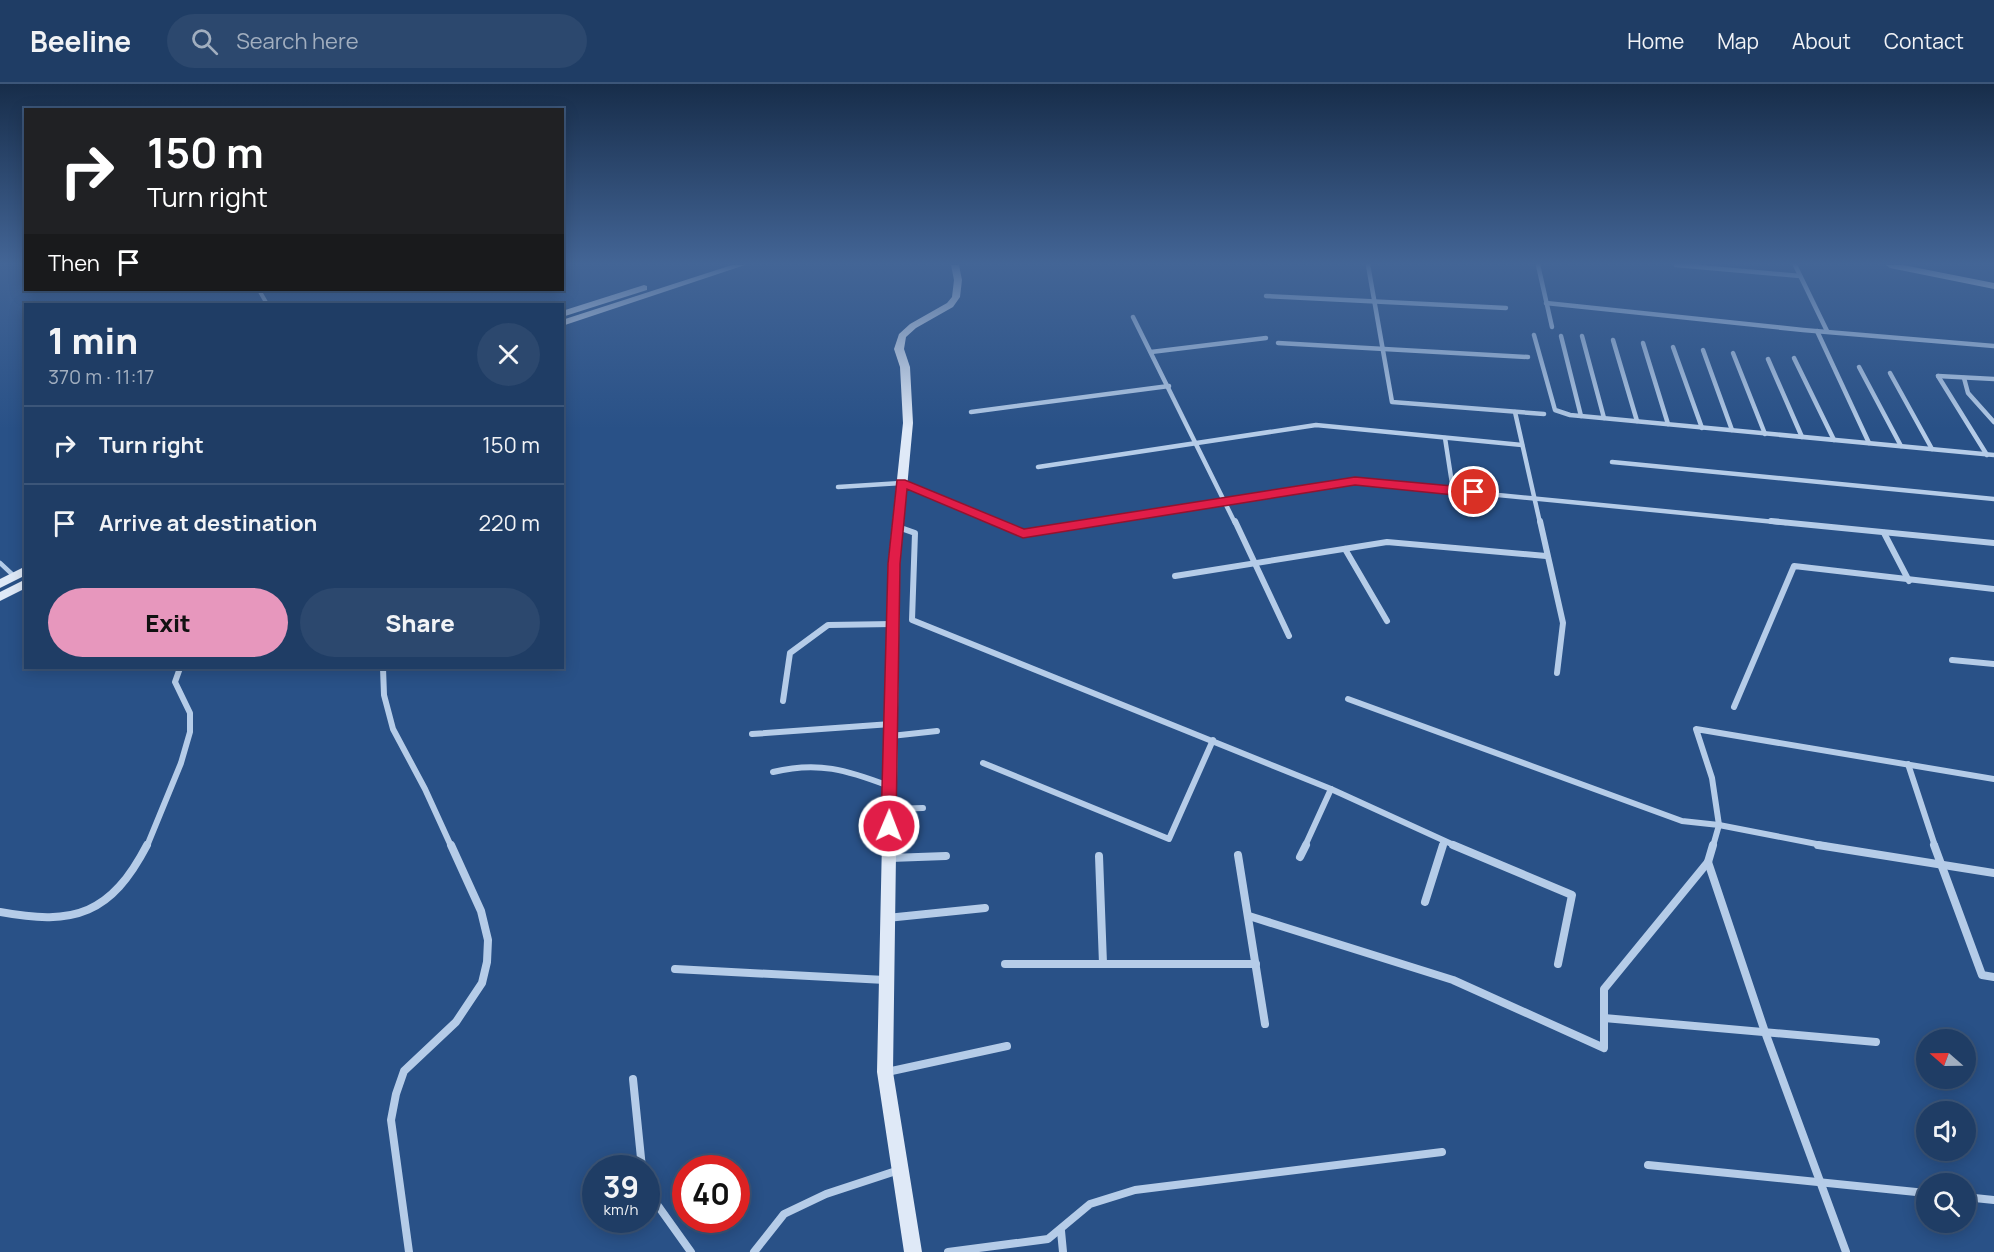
<!DOCTYPE html>
<html lang="en">
<head>
<meta charset="utf-8">
<style>
  :root { --surface:#1f3d65; --page:#2c486e; --text:#f1f3f6; --muted:#a1aebf; --line:#3c5679; --accent:#e797bd }
  body { margin:0; font-family:Manrope,sans-serif; background:var(--page); color:var(--text); height:100vh; display:flex; flex-direction:column; font-size:22px; white-space:nowrap }
  * { box-sizing:border-box; margin:0 }
  p { font-size:20px; color:var(--muted) }
  .icon { flex:none; width:33px; height:33px; fill:none; stroke:currentColor; stroke-width:2; stroke-linecap:round; stroke-linejoin:round }
  .map { position:relative; flex:1; overflow:hidden }
  .details { position:absolute; left:24px; top:219px; width:540px; height:366px; display:flex; flex-direction:column; background:var(--surface); border-radius:0px; box-shadow:0 3px 15px #0003,0 0 0 2px var(--line) }
  .details>* { flex:none }
  .hud { position:absolute; left:24px; top:24px; width:540px; height:183px; border-radius:0px; box-shadow:0 3px 15px #0003,0 0 0 2px var(--line); background:#202124; color:#fff; overflow:hidden }
  .needle { width:39px; rotate:290deg }
  .fabs { position:absolute; left:1916px; top:945px; display:grid; gap:12px }
  .fabs a { display:grid; place-items:center; width:60px; height:60px; border-radius:50%; background:var(--surface); box-shadow:0 3px 15px #0003,0 0 0 2px var(--line); font-size:30px }
  .speed { position:absolute; left:582px; top:1071px; display:flex; gap:12px; font-size:30px; font-weight:700; text-align:center }
  .speed>* { display:grid; place-content:center; width:78px; height:78px; border-radius:50%; background:var(--surface); box-shadow:0 3px 15px #0003,0 0 0 2px var(--line); line-height:1 }
  .speed small { font-size:15px; font-weight:400 }
  .speed .limit { border:9px solid #d22; background:#fff; color:#111 }
  .pin { position:absolute; display:grid; place-items:center; width:51px; height:51px; color:#fff; margin:-26px; border:3px solid #fff; border-radius:50%; box-shadow:0 2px 6px #0007 }
  .me { position:absolute; width:66px; margin:-33px; rotate:1deg; stroke-linejoin:round; filter:drop-shadow(0 0 4px #0008) }
  .turn { display:flex; align-items:center; gap:21px; height:126px; padding:0 24px; font-size:27px }
  .turn .icon { width:78px; height:78px; stroke-width:2.5 }
  .turn b { display:block; font-size:42px; line-height:51px }
  .then { display:flex; align-items:center; height:57px; padding:0 24px; background:#0003; gap:12px; font-size:22px }
  .round { display:grid; place-items:center; flex:none; width:63px; height:63px; border-radius:32px; background:var(--page) }
  .summary { display:flex; align-items:center; justify-content:space-between; height:102px; padding:0 24px }
  h1 { font-size:36px; font-weight:800; line-height:45px }
  .action { display:flex; gap:12px; margin-top:auto; padding:12px 24px }
  .action a { flex:1; height:69px; border-radius:36px; background:var(--accent); color:#111; font-size:24px; font-weight:800; line-height:69px; text-align:center }
  .action a+a { background:var(--page); color:var(--text) }
  ul { padding:0; list-style:none }
  li { display:flex; align-items:center; gap:18px; height:78px; padding:0 24px; border-top:2px solid var(--line) }
  li div { flex:1 }
  li b { display:block; font-size:22px }
  li em { font-style:normal }
  header { display:flex; align-items:center; gap:36px; box-sizing:border-box; height:84px; padding:0 30px; background:var(--surface); border-bottom:2px solid var(--line) }
  header strong { font-size:28px }
  nav { display:flex; gap:33px; margin-inline-start:auto; font-size:21px }
  .search { width:420px; height:54px; background:var(--page); display:flex; align-items:center; gap:15px; box-sizing:border-box; padding:0 21px; border-radius:33px; color:var(--muted); font-size:22px }
  .map>svg:first-child { display:block }
</style>
</head>
<body>
<header>
<strong>Beeline</strong>
<div class="search"><svg class="icon" aria-label="search" viewBox="0 0 24 24"><circle cx="10" cy="10" r="6"/><path d="M15 15l6 6"/></svg>Search here</div>
<nav><a>Home</a><a>Map</a><a>About</a><a>Contact</a></nav>
</header>
<div class="map">
<svg width="1994" height="1168" viewBox="0 0 1994 1168">
  <rect width="100%" height="100%" fill="#295187"/>
  <g fill="none" stroke-linecap="round" stroke-linejoin="round">
    <polyline stroke="#b5cce8" stroke-width="4" points="259,206 267,220"/>
    <polyline stroke="#b5cce8" stroke-width="4.5" points="0,479 14,492"/>
    <g stroke="#b5cce8" stroke-width="4.5">
      <polyline points="1368,181 1392,318 1544,330"/>
      <polyline points="1538,181 1552,243"/>
      <polyline points="1676,181 1800,192"/>
      <polyline points="1795,181 1827,247"/>
      <polyline points="1266,212 1506,224"/>
      <polyline points="1546,219 1803,246 1994,262"/>
      <polyline points="1133,233 1235,439"/>
      <polyline points="1817,247 1869,359"/>
      <polyline points="1534,251 1555,326 1570,331 1994,371"/>
      <polyline points="1561,252 1581,332"/>
      <polyline points="1582,252 1604,334"/>
      <polyline points="1613,256 1637,337"/>
      <polyline points="1278,259 1528,273"/>
      <polyline points="1643,259 1668,340"/>
      <polyline points="1673,263 1702,344"/>
      <polyline points="1703,266 1732,346"/>
      <polyline points="1151,268 1266,254"/>
      <polyline points="1733,269 1765,350"/>
      <polyline points="1794,274 1834,356"/>
      <polyline points="1768,275 1802,353"/>
      <polyline points="1859,283 1901,362"/>
      <polyline points="1890,289 1932,365"/>
      <polyline points="1938,292 1987,371"/>
      <polyline points="1938,292 1994,295"/>
      <polyline points="1964,294 1968,309 1994,338"/>
      <polyline points="971,328 1169,302"/>
      <polyline points="1515,328 1540,439"/>
      <polyline points="1445,354 1453,406"/>
      <polyline points="1612,378 1994,415"/>
      <polyline points="1038,383 1316,341 1522,361"/>
      <polyline points="838,403 901,399 996,439"/>
      <polyline points="1093,439 1355,397 1786,439"/>
    </g>
    <g stroke="#b5cce8" stroke-width="6">
      <polyline points="993,437 1023,450 1102,437"/>
      <polyline points="1235,437 1289,552"/>
      <polyline points="1540,437 1563,539 1557,589"/>
      <polyline points="1771,437 1994,459"/>
      <polyline points="898,443 915,449 912,536 1331,705 1456,762"/>
      <polyline points="1884,449 1909,497"/>
      <polyline points="1345,465 1387,537"/>
      <polyline points="1175,492 1387,458 1546,472"/>
      <polyline points="1952,576 1994,580"/>
      <polyline points="383,584 384,611 393,645 425,705 451,762"/>
      <polyline points="1348,615 1682,737 1719,741 1827,762"/>
      <polyline points="783,617 790,569 828,541 893,540"/>
      <polyline points="1734,623 1794,482 1994,505"/>
      <polyline points="752,650 891,640"/>
      <polyline points="891,652 937,647"/>
      <polyline points="983,679 1169,755 1213,656"/>
      <polyline points="1908,680 1935,762"/>
      <path d="M773,688C818,677 847,686 889,702"/>
      <polyline points="891,725 923,724"/>
      <polyline points="147,762 181,679 190,648 190,629 175,598 180,584"/>
      <polyline points="1305,762 1331,705"/>
      <polyline points="1442,762 1444,757"/>
      <polyline points="1713,762 1719,741 1712,694 1696,645 1994,695"/>
    </g>
    <g stroke="#b5cce8" stroke-width="8">
      <polyline points="1453,761 1572,811 1558,880"/>
      <polyline points="1713,761 1708,778 1765,948 1846,1168"/>
      <polyline points="1818,761 1994,789"/>
      <polyline points="1934,761 1982,891 1994,893"/>
      <polyline points="1238,771 1265,940"/>
      <polyline points="1099,772 1103,880"/>
      <polyline points="1300,773 1306,761"/>
      <polyline points="890,774 946,772"/>
      <polyline points="1425,818 1443,761"/>
      <path d="M0,828C75,842 111,830 147,761"/>
      <polyline points="1249,832 1453,896 1604,964 1604,905 1708,778"/>
      <polyline points="887,834 985,824"/>
      <polyline points="1005,880 1256,880"/>
      <polyline points="675,885 885,896"/>
      <polyline points="1604,934 1876,958"/>
      <polyline points="887,988 1007,962"/>
      <polyline points="633,995 642,1084"/>
      <polyline points="1648,1081 1926,1109"/>
      <polyline points="646,1105 691,1168"/>
      <polyline points="1965,1113 1994,1116"/>
      <polyline points="1061,1147 1063,1168"/>
      <polyline points="409,1168 391,1036 396,1010 404,987 456,938 482,899 487,878 488,856 481,827 451,761"/>
      <polyline points="754,1168 784,1130 826,1110 899,1086"/>
      <polyline points="948,1168 1048,1155 1090,1120 1135,1106 1442,1068"/>
    </g>
    <g fill="#dfe9f7" fill-rule="evenodd">
      <polygon points="732,181 745,181 562,242 562,236"/>
      <polygon points="951,181 959,181 962,196 960,213 953,223 916,244 906,253 904,265 910,283 913,339 900,480 893,988 922,1168 904,1168 877,988 888,480 903,339 900,283 894,265 899,250 910,240 947,219 952,213 954,196"/>
      <polygon points="1886,181 1903,181 1994,199 1994,205 1890,184"/>
      <polygon points="644,201 647,202 647,206 562,233 562,227"/>
      <polygon points="26,482 26,491 0,504 0,495"/>
      <polygon points="26,495 26,504 0,517 0,508"/>
    </g>
  </g>
  <linearGradient id="sky" x2="0" y2="1"><stop stop-color="#172d4a"/><stop offset="0.52" stop-color="#436596"/><stop offset="1" stop-color="#436596" stop-opacity="0"/></linearGradient>
  <rect width="1994" height="345" fill="url(#sky)"/>
  <polygon fill="#e11d48" stroke="#92132f" stroke-width="1.5" points="1355,393 1474,404 1480,408 1474,413 1355,401 1023,454 907,405 900,480 896,742 894,746 889,748 884,746 881,742 888,480 897,396 905,396 1024,445"/>
</svg>
<div class="fabs">
<a><svg class="needle" viewBox="-14 -14 28 28"><path d="M0-13l5 13h-10z" fill="#e53935"/><path d="M0 13l5-13h-10z" fill="#a1aebf"/></svg></a>
<a><svg class="icon" aria-label="sound" viewBox="0 0 24 24"><path d="M4 9h4l5-4v14l-5-4H4zM17 9q2 3 0 6"/></svg></a>
<a><svg class="icon" aria-label="search" viewBox="0 0 24 24"><circle cx="10" cy="10" r="6"/><path d="M15 15l6 6"/></svg></a>
</div>
<div class="speed"><div>39<small>km/h</small></div><div class="limit">40</div></div>
<div class="pin" style="left:1474px;top:408px;background:#d93025"><svg class="icon" aria-label="arrive" viewBox="0 0 24 24"><path d="M6 21V4h12l-3 4 3 4H6"/></svg></div>
<svg class="me" style="left:889px;top:742px" viewBox="-20 -20 40 40"><circle r="17" fill="#e11d48" stroke="#fff" stroke-width="3"/><path d="M0-11L8 9 0 5-8 9z" fill="#fff"/></svg>
<div class="hud">
<div class="turn"><svg class="icon" aria-label="right" viewBox="0 0 24 24"><path d="M7 20v-9h11M14 6l5 5-5 5"/></svg><div><b>150 m</b>Turn right</div></div>
<div class="then">Then<svg class="icon" aria-label="arrive" viewBox="0 0 24 24"><path d="M6 21V4h12l-3 4 3 4H6"/></svg></div>
</div>
<section class="details">
<div class="summary"><div><h1>1 min</h1><p>370 m · 11:17</p></div><a class="round"><svg class="icon" aria-label="close" viewBox="0 0 24 24"><path d="M6 6l12 12M18 6L6 18"/></svg></a></div>
<ul>
<li><svg class="icon" aria-label="right" viewBox="0 0 24 24"><path d="M7 20v-9h11M14 6l5 5-5 5"/></svg><div><b>Turn right</b></div><em>150 m</em></li>
<li><svg class="icon" aria-label="arrive" viewBox="0 0 24 24"><path d="M6 21V4h12l-3 4 3 4H6"/></svg><div><b>Arrive at destination</b></div><em>220 m</em></li>
</ul>
<div class="action"><a>Exit</a><a>Share</a></div>
</section>
</div>
</body>
</html>
